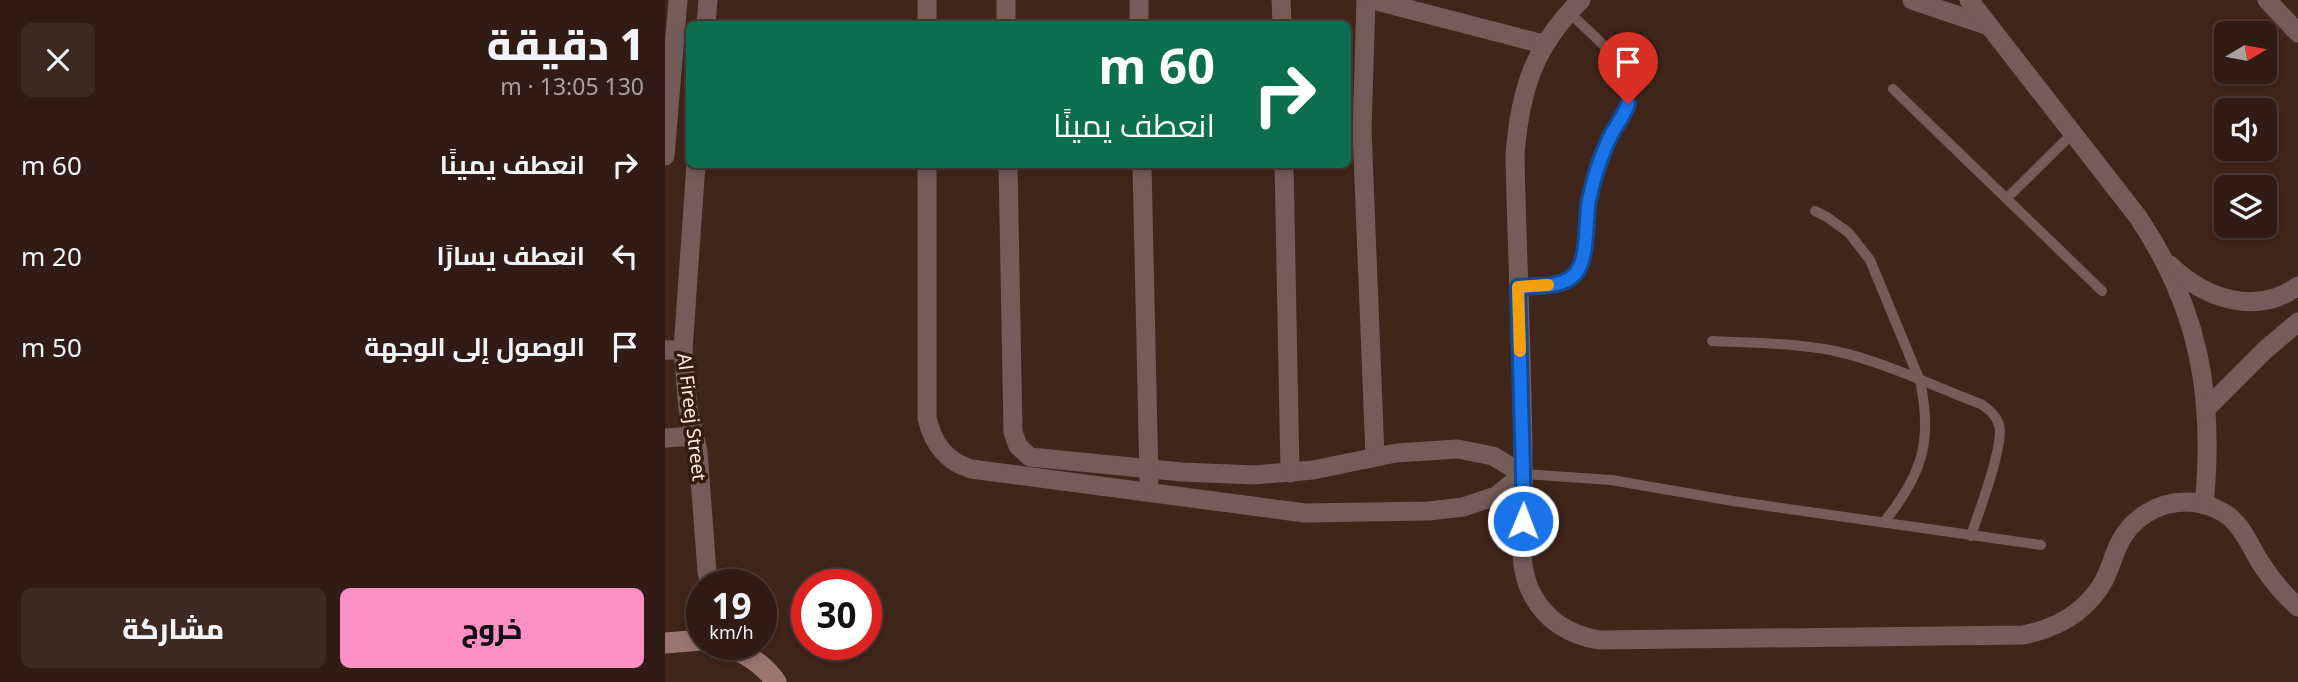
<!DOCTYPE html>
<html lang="ar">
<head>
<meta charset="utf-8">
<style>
  :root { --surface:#301c14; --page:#3c2922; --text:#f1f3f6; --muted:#a8a1a0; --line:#4b3a34; --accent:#fc8fc3 }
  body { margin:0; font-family:"Noto Sans",Cairo,sans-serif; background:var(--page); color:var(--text); direction:rtl; height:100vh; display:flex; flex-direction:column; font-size:26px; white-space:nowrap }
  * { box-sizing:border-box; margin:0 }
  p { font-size:23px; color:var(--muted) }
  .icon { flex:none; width:38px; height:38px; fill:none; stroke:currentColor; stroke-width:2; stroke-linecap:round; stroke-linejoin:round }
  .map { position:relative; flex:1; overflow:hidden; direction:ltr }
  .drawer { display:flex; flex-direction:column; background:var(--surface); width:665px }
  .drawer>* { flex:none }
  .top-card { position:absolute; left:21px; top:21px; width:665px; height:147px; border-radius:10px; box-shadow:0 4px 10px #0003,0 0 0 2px var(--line); direction:rtl; background:#0b6e4f; color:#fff; overflow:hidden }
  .needle { width:46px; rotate:80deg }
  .buttons { position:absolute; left:1549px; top:21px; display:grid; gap:14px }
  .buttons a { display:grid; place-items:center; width:63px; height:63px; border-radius:10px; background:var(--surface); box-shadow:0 4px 10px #0003,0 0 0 2px var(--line); font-size:35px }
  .speed { position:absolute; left:21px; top:569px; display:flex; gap:14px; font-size:35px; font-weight:700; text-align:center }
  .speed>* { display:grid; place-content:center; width:91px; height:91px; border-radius:50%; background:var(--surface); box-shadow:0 4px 10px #0003,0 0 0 2px var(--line); line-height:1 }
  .speed small { font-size:18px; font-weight:400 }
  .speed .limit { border:10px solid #d22; background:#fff; color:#111 }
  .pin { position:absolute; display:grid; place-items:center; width:60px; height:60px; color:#fff; margin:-72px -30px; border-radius:50% 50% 50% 0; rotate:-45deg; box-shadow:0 0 7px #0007 }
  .pin .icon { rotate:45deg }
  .me { position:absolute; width:77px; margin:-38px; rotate:1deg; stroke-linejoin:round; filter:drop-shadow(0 0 5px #0008) }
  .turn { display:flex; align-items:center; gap:24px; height:147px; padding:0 21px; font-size:32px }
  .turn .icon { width:91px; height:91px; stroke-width:2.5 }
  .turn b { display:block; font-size:49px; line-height:60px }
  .round { display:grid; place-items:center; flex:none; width:74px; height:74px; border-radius:10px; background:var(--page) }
  .headline { display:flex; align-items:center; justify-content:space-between; height:119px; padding:0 21px }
  h1 { font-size:42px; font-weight:800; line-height:52px }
  .cta { display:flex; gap:14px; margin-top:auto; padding:14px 21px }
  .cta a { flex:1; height:80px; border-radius:10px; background:var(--accent); color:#111; font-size:28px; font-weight:800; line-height:80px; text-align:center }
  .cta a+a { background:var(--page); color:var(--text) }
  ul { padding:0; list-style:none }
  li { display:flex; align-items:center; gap:21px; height:91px; padding:0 21px }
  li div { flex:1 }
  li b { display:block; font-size:26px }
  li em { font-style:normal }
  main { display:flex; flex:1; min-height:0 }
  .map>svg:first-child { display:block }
</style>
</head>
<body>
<main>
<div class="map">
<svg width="1633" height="682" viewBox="0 0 1633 682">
  <rect width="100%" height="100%" fill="#40251a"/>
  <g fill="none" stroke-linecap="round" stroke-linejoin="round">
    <g stroke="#745c59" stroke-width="10">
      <polyline points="1228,89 1437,291"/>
      <polyline points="1342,198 1408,133"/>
      <path d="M1150,211L1162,217L1184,233L1205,260L1255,381C1268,441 1257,475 1219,522"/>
      <path d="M853,287C871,285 897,289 910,275C923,261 918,240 920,223C922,209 925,194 929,181C933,165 939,150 946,135C954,119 967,105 965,86C962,61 921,30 904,12"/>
      <path d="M1047,341C1088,343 1129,343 1170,351C1220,362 1268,386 1316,404C1323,409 1331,415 1334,425C1340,444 1313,514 1306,536"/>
      <polyline points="858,474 946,480 1068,501 1376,545"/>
    </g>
    <g stroke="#745c59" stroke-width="19">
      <polyline points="341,0 341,24"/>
      <polyline points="474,0 474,24"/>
      <polyline points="616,0 617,24"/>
      <polyline points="701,0 697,130 710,456"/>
      <polyline points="708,0 878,44"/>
      <path d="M916,0C869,46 855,90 850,155C852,261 858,367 858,473C859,511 849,560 867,594C881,621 905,635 934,640L1358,635C1383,630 1405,621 1423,602C1443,581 1443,569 1453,546C1465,519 1492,502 1521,502C1536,502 1554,508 1566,518C1579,530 1586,547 1595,562C1606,579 1618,594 1633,607"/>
      <polyline points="1247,0 1324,26"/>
      <path d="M1304,0L1473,217C1534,308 1550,397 1539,505"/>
      <polyline points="1602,0 1633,33"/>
      <polyline points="41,24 43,0"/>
      <polyline points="262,24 262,0"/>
      <polyline points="0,156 13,0"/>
      <polyline points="31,164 18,350 23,408 33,451 42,572 45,584"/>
      <path d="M262,164V418C268,444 281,461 306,469L640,513L764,511L798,507L831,496L858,474L828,456L793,449L731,453L648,470L589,475L517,472L365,457L353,446L348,432L343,164"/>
      <polyline points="477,164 484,480"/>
      <polyline points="619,164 625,473"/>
      <path d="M1505,265C1539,298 1591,317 1633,286"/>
      <polyline points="0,350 18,350"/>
      <polyline points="1542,408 1600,350 1633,322"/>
      <polyline points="0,438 29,436"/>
    </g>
    <g stroke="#9b7671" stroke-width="21">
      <polyline points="0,643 37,640"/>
      <path d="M56,644C77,651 98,663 111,682"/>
    </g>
  </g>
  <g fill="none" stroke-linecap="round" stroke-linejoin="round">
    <defs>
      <path id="route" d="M858,521V474L853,287C870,285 897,289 910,274C924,259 920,221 924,200C929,177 936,154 947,133C953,124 959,115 963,104"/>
    </defs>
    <use href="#route" stroke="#114b97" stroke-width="18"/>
    <use href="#route" stroke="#1a73e8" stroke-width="12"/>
    <polyline stroke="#f59e0b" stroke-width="12" points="855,351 853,287 883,285"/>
  </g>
  <g text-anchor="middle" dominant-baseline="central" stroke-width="7" stroke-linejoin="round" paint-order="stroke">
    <g font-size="19" fill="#ffece4" stroke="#351b10">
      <text transform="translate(27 417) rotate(83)">Al Fireej Street</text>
    </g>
  </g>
</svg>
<div class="buttons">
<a><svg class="needle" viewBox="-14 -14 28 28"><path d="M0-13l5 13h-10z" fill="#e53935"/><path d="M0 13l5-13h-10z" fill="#a8a1a0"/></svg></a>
<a><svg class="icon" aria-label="sound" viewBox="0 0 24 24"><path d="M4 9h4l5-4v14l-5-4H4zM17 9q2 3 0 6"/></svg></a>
<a><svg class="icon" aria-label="layers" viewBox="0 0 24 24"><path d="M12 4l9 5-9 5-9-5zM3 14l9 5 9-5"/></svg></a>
</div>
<div class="speed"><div>19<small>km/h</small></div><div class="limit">30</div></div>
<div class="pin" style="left:963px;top:104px;background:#d93025"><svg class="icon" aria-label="arrive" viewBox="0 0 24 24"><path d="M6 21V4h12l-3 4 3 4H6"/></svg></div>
<svg class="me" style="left:858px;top:521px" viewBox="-20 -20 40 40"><circle r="17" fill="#1a73e8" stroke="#fff" stroke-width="3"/><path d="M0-11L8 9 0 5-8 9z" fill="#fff"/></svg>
<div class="top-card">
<div class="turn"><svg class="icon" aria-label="right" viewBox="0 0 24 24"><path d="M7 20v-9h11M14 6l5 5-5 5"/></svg><div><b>60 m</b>انعطف يمينًا</div></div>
</div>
</div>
<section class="drawer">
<div class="headline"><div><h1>1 دقيقة</h1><p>130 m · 13:05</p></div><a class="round"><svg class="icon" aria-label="close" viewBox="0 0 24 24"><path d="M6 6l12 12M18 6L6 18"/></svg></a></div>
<ul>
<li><svg class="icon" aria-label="right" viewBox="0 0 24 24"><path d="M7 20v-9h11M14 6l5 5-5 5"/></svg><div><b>انعطف يمينًا</b></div><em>60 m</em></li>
<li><svg class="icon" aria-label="left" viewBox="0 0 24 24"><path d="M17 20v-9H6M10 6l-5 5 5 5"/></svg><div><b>انعطف يسارًا</b></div><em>20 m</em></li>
<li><svg class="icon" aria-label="arrive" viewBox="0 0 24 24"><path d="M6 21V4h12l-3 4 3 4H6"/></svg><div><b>الوصول إلى الوجهة</b></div><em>50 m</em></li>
</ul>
<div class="cta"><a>خروج</a><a>مشاركة</a></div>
</section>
</main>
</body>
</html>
